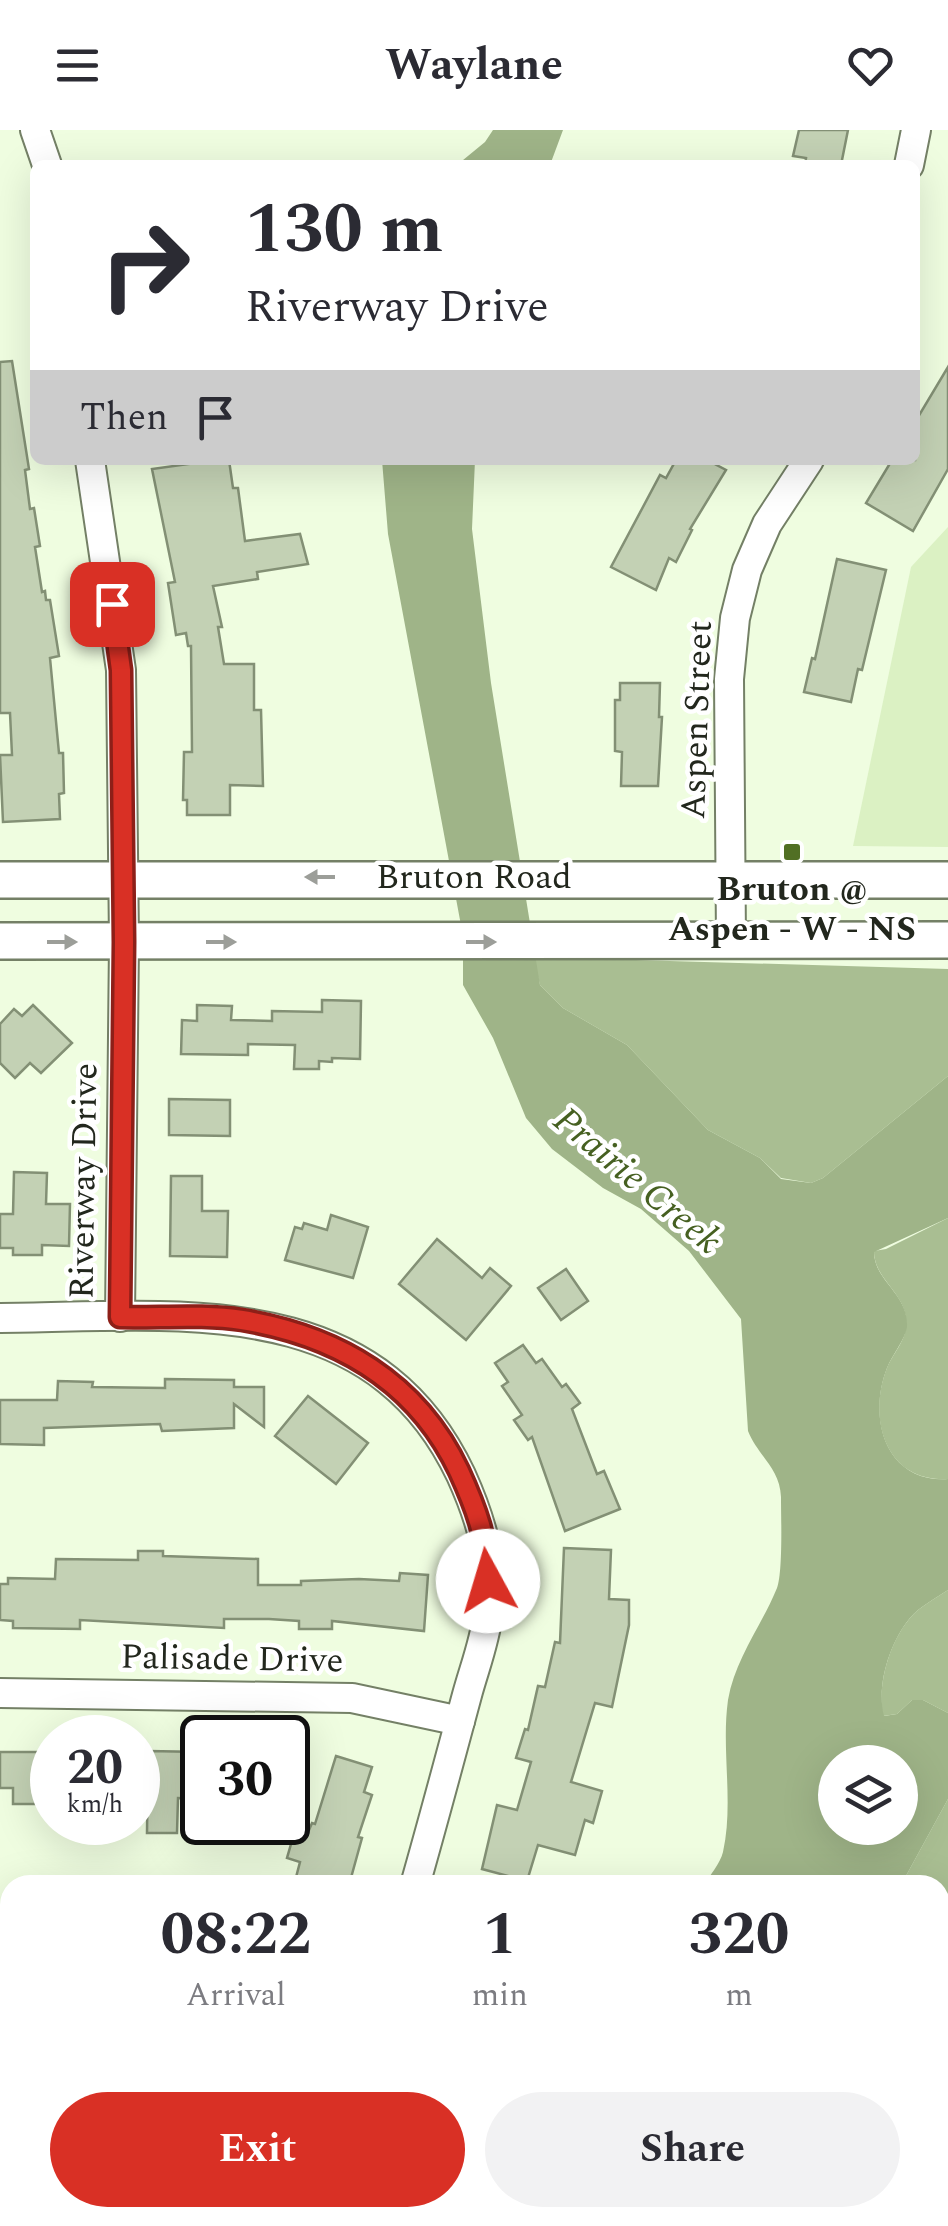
<!DOCTYPE html>
<html lang="en">
<head>
<meta charset="utf-8">
<style>
  :root { --surface:#fff; --page:#f2f2f3; --text:#2b2b33; --muted:#7c7c81; --accent:#d93025 }
  body { margin:0; font-family:Spectral,serif; background:var(--page); color:var(--text); height:100vh; display:flex; flex-direction:column; font-size:38px; white-space:nowrap }
  * { box-sizing:border-box; margin:0 }
  p { font-size:32px; color:var(--muted) }
  .icon { flex:none; width:55px; height:55px; fill:none; stroke:currentColor; stroke-width:2; stroke-linecap:round; stroke-linejoin:round }
  .map { position:relative; flex:1; overflow:hidden }
  .sheet { position:absolute; left:0px; top:1745px; width:950px; height:352px; display:flex; flex-direction:column; background:var(--surface); border-radius:30px 30px 0 0; box-shadow:0 10px 40px #0002 }
  .sheet>* { flex:none }
  .guide { position:absolute; left:30px; top:30px; width:890px; height:305px; border-radius:15px; box-shadow:0 10px 40px #0002; background:#fff; color:var(--text); overflow:hidden }
  .tools { position:absolute; left:818px; top:1615px; display:grid; gap:20px }
  .tools a { display:grid; place-items:center; width:100px; height:100px; border-radius:50%; background:var(--surface); box-shadow:0 10px 40px #0002; font-size:50px }
  .speed { position:absolute; left:30px; top:1585px; display:flex; gap:20px; font-size:50px; font-weight:700; text-align:center }
  .speed>* { display:grid; place-content:center; width:130px; height:130px; border-radius:50%; background:var(--surface); box-shadow:0 10px 40px #0002; line-height:1 }
  .speed small { font-size:25px; font-weight:400 }
  .speed .limit { border:5px solid #111; border-radius:15px; background:#fff; color:#111 }
  .pin { position:absolute; display:grid; place-items:center; width:85px; height:85px; color:#fff; margin:-42px; border-radius:20px; box-shadow:0 5px 15px #0006 }
  .me { position:absolute; width:110px; margin:-55px; rotate:354deg; stroke-linejoin:round; filter:drop-shadow(0 0 8px #0008) }
  .turn { display:flex; align-items:center; gap:35px; height:210px; padding:0 50px; font-size:45px }
  .turn .icon { width:130px; height:130px; stroke-width:2.5 }
  .turn b { display:block; font-size:70px; line-height:85px }
  .then { display:flex; align-items:center; height:95px; padding:0 50px; background:#0003; gap:20px; font-size:38px }
  .eta { display:flex; justify-content:space-evenly; align-items:center; height:170px; text-align:center }
  .eta b { font-size:60px; font-weight:700; line-height:70px }
  .cta { display:flex; gap:20px; margin-top:auto; padding:20px 50px }
  .cta a { flex:1; height:115px; border-radius:60px; background:var(--accent); color:#fff; font-size:40px; font-weight:700; line-height:115px; text-align:center }
  .cta a+a { background:var(--page); color:var(--text) }
  header { display:flex; justify-content:space-between; align-items:center; height:130px; padding:0 50px; background:var(--surface); font-size:45px; font-weight:700 }
  .map>svg:first-child { display:block }
</style>
</head>
<body>
<header><svg class="icon" aria-label="menu" viewBox="0 0 24 24"><path d="M4 6h16M4 12h16M4 18h16"/></svg>Waylane<svg class="icon" aria-label="heart" viewBox="0 0 24 24"><path d="M12 20l-8-8c-3-5 5-10 8-4 3-6 11-1 8 4z"/></svg></header>
<div class="map">
<svg width="948" height="2096" viewBox="0 0 948 2096">
  <rect width="100%" height="100%" fill="#effde0"/>
  <polygon fill="#dbf1c3" points="948,397 948,717 853,716 911,437"/>
  <g fill="#a9be92">
    <polygon points="533,827 948,839 948,946 823,1048 811,1053 781,1048 760,1028 708,1000 627,915 563,878 540,855"/>
    <path d="M948,1088V1349C885,1353 867,1288 887,1238C892,1225 906,1210 906,1196C909,1164 874,1151 874,1121L886,1119Z"/>
    <path d="M948,1460V1583L923,1570H912L897,1584L883,1586C877,1555 889,1513 910,1488C919,1477 936,1468 948,1460Z"/>
    <polygon points="948,1669 948,2096 734,2096 745,2088 940,2088 940,1755 901,1755"/>
  </g>
  <g fill="#9fb488" fill-rule="evenodd">
    <polygon points="493,0 563,0 550,35 457,35 485,12"/>
    <path d="M382,330H475L472,399L491,553L540,855L563,878L627,915L708,1000L760,1028L781,1049L811,1053L823,1048L948,946V1088L874,1122C874,1151 909,1164 907,1197C905,1210 892,1225 887,1238C867,1289 886,1353 948,1349V1460C936,1468 919,1477 910,1488C890,1512 876,1555 884,1586L897,1584L912,1570H923L948,1583V1669L901,1755H704C710,1745 720,1734 723,1722C734,1672 721,1620 728,1570C735,1529 762,1495 777,1458C783,1442 781,1386 781,1367C780,1338 758,1326 748,1301L741,1189L689,1121L641,1079L603,1058L552,1019L526,988L493,908L463,855V806L388,404ZM835,1632H900V1698H835Z"/>
    <polygon points="542,2088 745,2088 734,2096 533,2096"/>
  </g>
  <g fill="#c3d1b4" stroke="#839075" stroke-width="2.5">
    <polygon points="799,0 848,0 841,35 805,35 806,28 793,26"/>
    <polygon points="12,231 29,339 25,340 30,379 34,378 40,416 35,417 42,462 45,461 46,470 50,470 59,526 50,528 59,623 63,623 64,663 59,664 60,689 3,692 0,625 12,625 10,583 0,583 0,232"/>
    <polygon points="948,237 948,339 913,401 866,373 892,330 915,330 915,292"/>
    <polygon points="217,330 229,330 233,358 238,358 245,411 300,404 308,434 257,442 258,449 213,456 222,497 218,497 224,534 254,534 254,580 261,580 263,656 230,655 230,685 187,685 187,670 183,670 184,622 192,622 191,516 188,516 186,503 176,505 168,453 175,452 152,339"/>
    <polygon points="676,330 707,330 726,340 690,399 692,400 676,432 669,428 656,460 611,437 660,345 666,348"/>
    <polygon points="837,429 886,440 862,540 858,539 851,572 804,562 812,528 815,529"/>
    <polygon points="620,553 660,553 659,587 662,587 658,656 621,656 622,622 615,621 615,570 620,570"/>
    <polygon points="322,870 361,871 360,929 332,928 332,932 319,931 319,939 294,939 295,915 248,914 248,925 181,924 182,890 197,891 197,875 232,876 231,890 272,891 272,881 322,882"/>
    <polygon points="33,875 72,913 41,943 30,933 15,948 0,933 0,894 14,879 22,886"/>
    <polygon points="169,969 230,970 230,1006 169,1005"/>
    <polygon points="14,1042 47,1043 46,1074 70,1074 69,1116 42,1115 42,1125 13,1125 13,1118 0,1118 0,1084 13,1084"/>
    <polygon points="171,1046 202,1046 202,1081 228,1081 227,1127 170,1126"/>
    <polygon points="331,1085 368,1097 353,1148 285,1130 295,1097 302,1099 304,1093 327,1100"/>
    <polygon points="437,1109 482,1148 490,1138 511,1156 466,1210 399,1154"/>
    <polygon points="566,1139 588,1171 561,1190 538,1158"/>
    <polygon points="523,1215 536,1233 542,1229 562,1257 566,1254 580,1273 572,1279 597,1344 604,1341 620,1379 565,1401 532,1307 528,1310 514,1290 522,1285 502,1256 508,1252 495,1233"/>
    <polygon points="165,1249 234,1250 234,1257 264,1257 264,1297 234,1274 234,1298 162,1301 160,1294 44,1298 44,1315 0,1314 0,1270 57,1270 58,1251 93,1252 92,1257 165,1258"/>
    <polygon points="308,1266 368,1313 336,1354 275,1306"/>
    <polygon points="564,1418 611,1420 609,1469 629,1470 629,1495 612,1577 595,1573 571,1652 602,1661 593,1693 585,1690 575,1725 538,1715 527,1751 482,1739 497,1675 517,1680 531,1632 516,1628 525,1599 528,1600 538,1556 545,1557 555,1512 560,1513"/>
    <polygon points="138,1421 163,1421 163,1426 258,1429 258,1455 301,1455 301,1451 359,1449 399,1451 400,1443 428,1445 424,1501 332,1491 332,1499 299,1499 299,1491 269,1489 224,1489 224,1498 80,1490 80,1499 13,1498 13,1491 0,1490 0,1454 8,1454 8,1448 55,1449 56,1429 138,1430"/>
    <polygon points="148,1621 202,1622 202,1669 178,1668 177,1703 147,1703"/>
    <polygon points="0,1622 52,1622 52,1674 13,1674 13,1658 0,1658"/>
    <polygon points="336,1626 372,1637 364,1662 372,1665 358,1707 362,1708 349,1755 294,1755 300,1732 287,1728 296,1697 309,1700 312,1693 315,1694"/>
  </g>
  <g fill="none" stroke-linecap="round" stroke-linejoin="round">
    <defs>
      <g id="minor">
        <polyline points="35,0 47,35"/>
        <polyline points="909,35 916,0"/>
        <polyline points="90,330 121,540 124,812 120,1187"/>
        <polyline points="731,810 729,549 735,488 747,440 767,394 809,330"/>
        <path d="M0,1188C174,1187 372,1157 461,1345C481,1389 495,1435 488,1484C485,1511 474,1539 467,1565C450,1628 433,1692 415,1755"/>
        <polyline points="0,1563 352,1568 460,1591"/>
        <polyline points="0,1923 10,1923"/>
        <polyline points="103,2096 114,2088"/>
      </g>
      <g id="major">
        <polyline points="0,750 948,750"/>
        <polyline points="0,811 948,810"/>
      </g>
    </defs>
    <use href="#minor" stroke="#748066" stroke-width="32"/>
    <use href="#major" stroke="#748066" stroke-width="40"/>
    <use href="#minor" stroke="#fff" stroke-width="28"/>
    <use href="#major" stroke="#fff" stroke-width="35"/>
  </g>
  <defs><path id="oneway-solid" d="M-6-.8H1V-3.2L6.5 0L1 3.2V.8H-6Z" transform="scale(2.5)"/></defs>
  <g fill="#9c9e99">
    <use href="#oneway-solid" transform="translate(320 747) rotate(180)"/>
    <use href="#oneway-solid" transform="translate(62 812)"/>
    <use href="#oneway-solid" transform="translate(221 812)"/>
    <use href="#oneway-solid" transform="translate(481 812)"/>
  </g>
  <g fill="none" stroke-linecap="round" stroke-linejoin="round">
    <defs>
      <path id="route" d="M112,474L121,540L124,812L120,1187C160,1188 203,1184 242,1190C338,1206 417,1252 459,1341C476,1378 488,1410 488,1451"/>
    </defs>
    <use href="#route" stroke="#8d1f18" stroke-width="25"/>
    <use href="#route" stroke="#d93025" stroke-width="18"/>
  </g>
  <rect fill="#516f24" stroke="#fff" stroke-width="4" x="782" y="712" width="20" height="20" rx="5"/>
  <g text-anchor="middle" dominant-baseline="central" stroke-width="9" stroke-linejoin="round" paint-order="stroke">
    <g font-size="35" fill="#22271d" stroke="#fff">
      <text transform="translate(697 590) rotate(-88)">Aspen Street</text>
      <text x="474" y="747">Bruton Road</text>
      <text transform="translate(84 1051) rotate(-89)">Riverway Drive</text>
      <text transform="translate(232 1529) rotate(1)">Palisade Drive</text>
    </g>
    <g font-size="35" font-weight="bold" fill="#22271d" stroke="#fff">
      <text x="792" y="759">Bruton @<tspan x="792" dy="40">Aspen - W - NS</tspan></text>
    </g>
    <g font-size="38" font-style="italic" fill="#466021" stroke="#fff">
      <text transform="translate(637 1051) rotate(40)">Prairie Creek</text>
    </g>
  </g>
</svg>
<div class="tools">
<a><svg class="icon" aria-label="layers" viewBox="0 0 24 24"><path d="M12 4l9 5-9 5-9-5zM3 14l9 5 9-5"/></svg></a>
</div>
<div class="speed"><div>20<small>km/h</small></div><div class="limit">30</div></div>
<div class="pin" style="left:112px;top:474px;background:#d93025"><svg class="icon" aria-label="arrive" viewBox="0 0 24 24"><path d="M6 21V4h12l-3 4 3 4H6"/></svg></div>
<svg class="me" style="left:488px;top:1451px" viewBox="-20 -20 40 40"><circle r="19" fill="#fff"/><path d="M0-13L10 11 0 6-10 11z" fill="#d93025"/></svg>
<div class="guide">
<div class="turn"><svg class="icon" aria-label="right" viewBox="0 0 24 24"><path d="M7 20v-9h11M14 6l5 5-5 5"/></svg><div><b>130 m</b>Riverway Drive</div></div>
<div class="then">Then<svg class="icon" aria-label="arrive" viewBox="0 0 24 24"><path d="M6 21V4h12l-3 4 3 4H6"/></svg></div>
</div>
<section class="sheet">
<div class="eta">
<div><b>08:22</b><p>Arrival</p></div>
<div><b>1</b><p>min</p></div>
<div><b>320</b><p>m</p></div>
</div>
<div class="cta"><a>Exit</a><a>Share</a></div>
</section>
</div>
</body>
</html>
